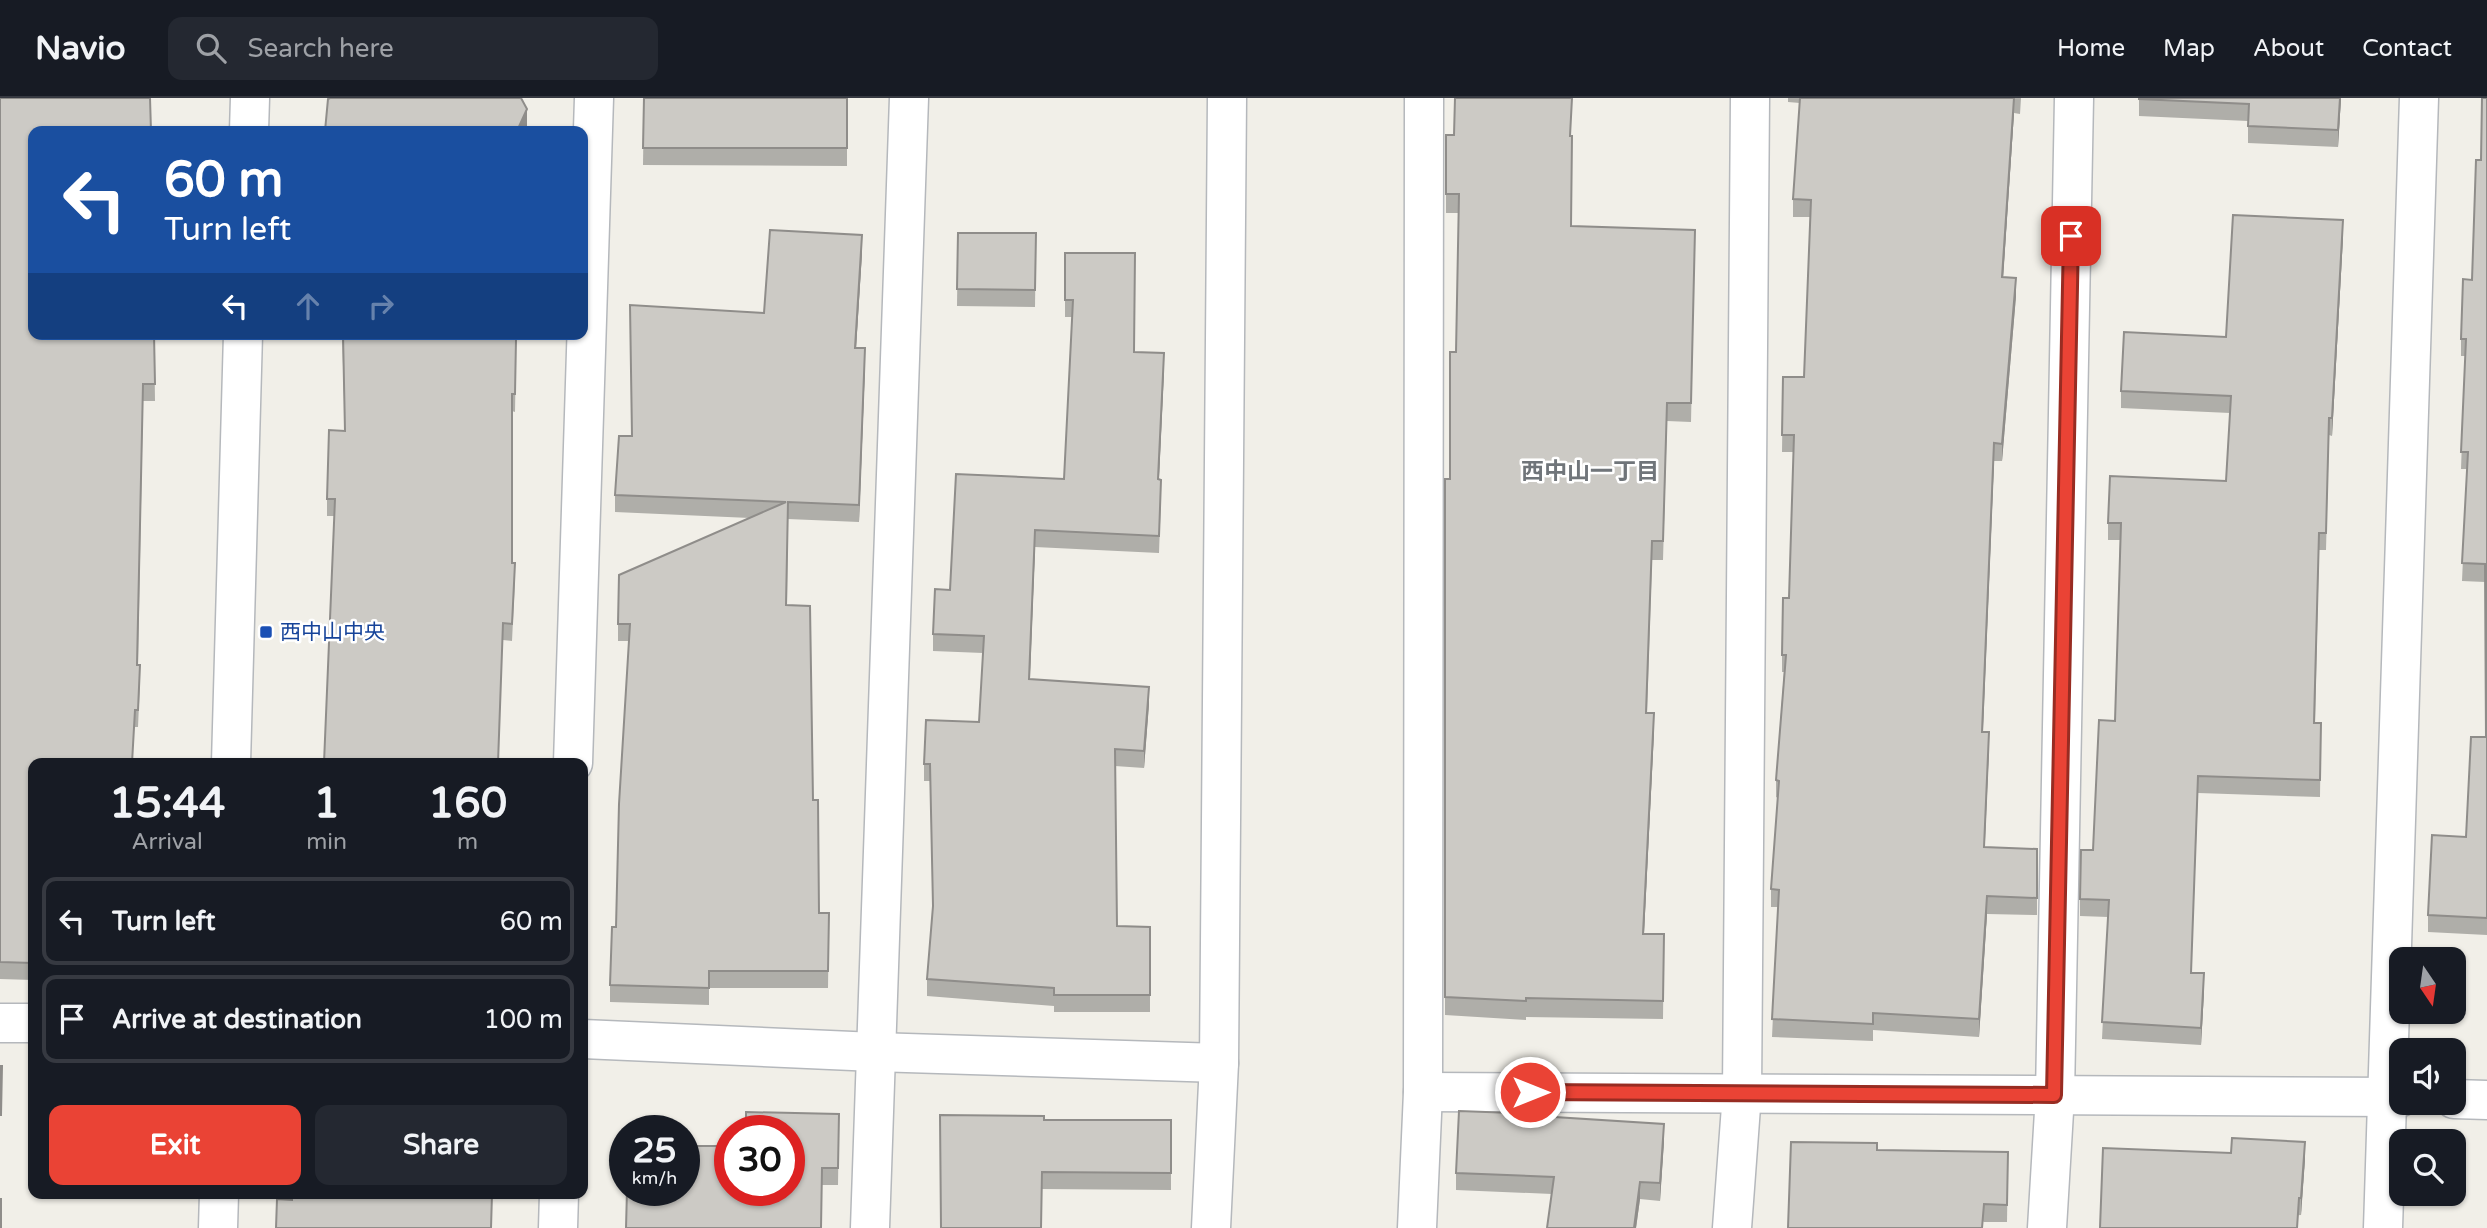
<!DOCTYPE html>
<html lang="en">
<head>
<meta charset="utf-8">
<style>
  :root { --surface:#171b24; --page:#242831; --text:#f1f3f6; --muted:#9ea1a6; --line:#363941; --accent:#ea4335 }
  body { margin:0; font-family:"Varela Round","Noto Sans JP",sans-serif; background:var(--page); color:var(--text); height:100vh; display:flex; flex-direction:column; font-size:26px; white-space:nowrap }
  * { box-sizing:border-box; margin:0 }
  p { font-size:23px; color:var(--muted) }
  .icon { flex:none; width:38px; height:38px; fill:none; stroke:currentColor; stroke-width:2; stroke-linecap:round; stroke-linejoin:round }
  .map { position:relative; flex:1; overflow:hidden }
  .panel { position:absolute; left:28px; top:660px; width:560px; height:441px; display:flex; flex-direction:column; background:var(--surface); border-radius:14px; box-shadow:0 2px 5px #0004 }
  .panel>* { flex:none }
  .guide { position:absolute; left:28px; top:28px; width:560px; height:214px; border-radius:14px; box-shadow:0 2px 5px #0004; background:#1a4fa0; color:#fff; overflow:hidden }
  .needle { width:46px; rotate:167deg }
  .controls { position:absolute; left:2389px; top:849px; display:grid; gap:14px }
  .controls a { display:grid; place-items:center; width:77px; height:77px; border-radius:14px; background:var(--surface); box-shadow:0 2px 5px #0004; font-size:35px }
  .speed { position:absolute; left:609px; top:1017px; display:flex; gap:14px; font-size:35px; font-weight:700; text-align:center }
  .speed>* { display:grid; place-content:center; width:91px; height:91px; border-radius:50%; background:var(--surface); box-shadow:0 2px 5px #0004; line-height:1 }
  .speed small { font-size:18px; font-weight:400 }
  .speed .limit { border:10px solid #d22; background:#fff; color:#111 }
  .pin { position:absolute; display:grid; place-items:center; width:60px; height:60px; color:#fff; margin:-30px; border-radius:14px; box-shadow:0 4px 10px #0006 }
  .me { position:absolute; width:77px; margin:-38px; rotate:90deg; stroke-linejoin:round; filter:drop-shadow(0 0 5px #0008) }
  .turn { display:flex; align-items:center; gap:24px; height:147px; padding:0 21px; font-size:32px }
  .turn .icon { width:91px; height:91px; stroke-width:2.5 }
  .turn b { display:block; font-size:49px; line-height:60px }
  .lanes { display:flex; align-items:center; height:66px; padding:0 21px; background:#0003; justify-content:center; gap:35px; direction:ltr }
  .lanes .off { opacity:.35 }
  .eta { display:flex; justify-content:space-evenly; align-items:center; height:119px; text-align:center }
  .eta b { font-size:42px; font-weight:800; line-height:49px }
  .cta { display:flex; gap:14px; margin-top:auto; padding:14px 21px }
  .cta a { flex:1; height:80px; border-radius:14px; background:var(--accent); color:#fff; font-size:28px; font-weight:800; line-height:80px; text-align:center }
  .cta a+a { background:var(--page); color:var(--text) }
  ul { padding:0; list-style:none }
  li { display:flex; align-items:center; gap:21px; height:88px; margin:0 14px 10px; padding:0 7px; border:4px solid var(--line); border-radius:14px }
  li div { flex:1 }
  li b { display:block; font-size:26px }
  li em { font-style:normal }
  header { display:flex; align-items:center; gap:42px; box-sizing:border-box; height:98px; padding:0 35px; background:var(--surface); border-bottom:2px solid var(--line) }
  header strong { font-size:33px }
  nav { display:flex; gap:38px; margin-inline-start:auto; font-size:24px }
  .search { width:490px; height:63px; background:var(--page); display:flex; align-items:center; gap:18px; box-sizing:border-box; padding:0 24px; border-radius:14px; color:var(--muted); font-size:26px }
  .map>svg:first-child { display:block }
</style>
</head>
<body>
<header>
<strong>Navio</strong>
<div class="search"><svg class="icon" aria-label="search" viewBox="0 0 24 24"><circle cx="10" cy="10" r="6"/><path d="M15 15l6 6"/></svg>Search here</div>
<nav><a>Home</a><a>Map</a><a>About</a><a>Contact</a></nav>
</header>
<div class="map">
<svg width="2487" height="1130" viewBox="0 0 2487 1130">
  <rect width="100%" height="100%" fill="#f1efe8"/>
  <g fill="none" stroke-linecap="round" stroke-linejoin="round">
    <defs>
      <g id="minor">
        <polyline points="573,665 594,0"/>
        <polyline points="0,925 33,925"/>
        <polyline points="583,941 875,954 1219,965"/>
        <polyline points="1423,994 2401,999"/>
        <polyline points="2454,1001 2487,1002"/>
        <polyline points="558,1130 559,1096"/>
        <polyline points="870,1130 909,0"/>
        <polyline points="1211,1130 1219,965 1227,0"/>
        <polyline points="1417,1130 1423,994 1424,0"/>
        <polyline points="1732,1130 1742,995 1750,0"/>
        <polyline points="2047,1130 2055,997 2074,0"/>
        <polyline points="2383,1130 2419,0"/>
      </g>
      <g id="tertiary">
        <polyline points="249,33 250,0"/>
        <polyline points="231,665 243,236"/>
        <polyline points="218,1130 219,1096"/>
      </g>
    </defs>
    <use href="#minor" stroke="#b5b8bc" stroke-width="41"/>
    <use href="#tertiary" stroke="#b5b8bc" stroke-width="41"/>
    <use href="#minor" stroke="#fff" stroke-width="38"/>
    <use href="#tertiary" stroke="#fff" stroke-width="38"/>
  </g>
  <g fill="#afaea9">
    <polygon points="0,0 33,33 154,236 155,303 143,303 138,567 140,584 138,629 135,629 33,665 33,882 0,881"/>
    <polygon points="644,0 847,0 847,68 643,67"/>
    <polygon points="1788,0 2021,0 2020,16 2014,15 2003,179 2016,198 2002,363 1994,363 1983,634 1989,651 1984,749 2037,751 2037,817 1987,816 1979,939 1873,932 1873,943 1772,939 1778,809 1771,809 1771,791 1778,700 1776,699 1776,682 1784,574 1782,574 1782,557 1789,500 1794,354 1782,354 1783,279 1804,279 1810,119 1793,119 1793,101 1800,5 1788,4"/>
    <polygon points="2139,0 2341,0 2338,49 2248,45 2248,23 2139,18"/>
    <polygon points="2487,0 2487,837 2428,834 2428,817 2466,739 2486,639 2485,484 2462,483 2467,371 2461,371 2465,258 2461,258 2461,241 2472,182"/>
    <polygon points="1446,37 1571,38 1571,128 1695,132 1691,324 1667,323 1663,462 1652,462 1647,615 1654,633 1644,836 1664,836 1663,921 1526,919 1526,922 1445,917 1445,381 1450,381 1456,254 1459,115 1446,115"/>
    <polygon points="958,135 1036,135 1035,209 957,208"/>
    <polygon points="2343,139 2332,338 2329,337 2326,452 2319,452 2315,625 2321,625 2320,699 2198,695 2191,875 2204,893 2201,947 2102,941 2108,819 2080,818 2080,801 2093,752 2115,623 2120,442 2108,442 2108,425 2226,383 2230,315 2121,310 2121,293 2226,239"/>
    <polygon points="862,155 856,250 865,268 859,424 788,421 787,507 813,702 819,815 829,815 828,890 709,890 709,907 610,904 610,887 616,829 629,543 618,543 618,526 750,420 615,414 615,397 631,338 764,215"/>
    <polygon points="1065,155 1134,254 1164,272 1159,381 1161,399 1159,455 1035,449 1030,581 1149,606 1144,670 1115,668 1117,828 1150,829 1150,914 1054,914 1054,908 927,898 927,881 933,812 930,683 924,683 924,666 979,624 983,555 933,553 933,536 950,492 1064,381 1072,219 1065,219"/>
    <polygon points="342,236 449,236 446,239 516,258 515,314 512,313 512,465 515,482 512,543 503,542 334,418 327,418 327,401 345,333"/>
    <polygon points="839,1016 838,1087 822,1087 730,1092"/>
    <polygon points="1539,1018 1664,1043 1660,1103 1640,1101 1636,1130 1547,1130 1552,1096 1456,1092 1456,1075"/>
    <polygon points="1044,1022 1171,1022 1171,1092 1042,1091"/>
    <polygon points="1877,1052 2008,1054 2007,1124 1984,1124"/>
    <polygon points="2305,1061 2301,1117 2100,1130"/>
  </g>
  <g fill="#8f8d8a">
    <polygon points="2014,0 2014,15 2002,197 2002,179"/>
    <polygon points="2340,0 2341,0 2338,49 2338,32"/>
    <polygon points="527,11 527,29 525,33 517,33"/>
    <polygon points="2343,122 2343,139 2332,338 2332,320"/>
    <polygon points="862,137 862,155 855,267 855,250"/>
    <polygon points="2016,180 2016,198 2002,363 2002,346"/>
    <polygon points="430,236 449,236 428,255 428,238"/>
    <polygon points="865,250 865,268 859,424 859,407"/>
    <polygon points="1164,255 1164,272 1158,399 1158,381"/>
    <polygon points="1994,345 1994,363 1982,651 1982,634"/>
    <polygon points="1035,432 1035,449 1029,598 1029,581"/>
    <polygon points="1149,589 1149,606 1144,670 1144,653"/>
    <polygon points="1654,615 1654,633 1643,854 1643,836"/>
    <polygon points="1989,634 1989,651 1984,766 1984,749"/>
    <polygon points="1987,798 1987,816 1979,939 1979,921"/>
    <polygon points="2204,875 2204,893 2201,947 2201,930"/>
    <polygon points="1664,1026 1664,1043 1660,1103 1660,1085"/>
    <polygon points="2305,1044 2305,1061 2301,1117 2301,1100"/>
    <polygon points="1640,1084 1640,1101 1636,1130 1634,1130"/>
  </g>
  <g fill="#cccac5" stroke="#8f8d8a" stroke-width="2">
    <polygon points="0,0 150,0 151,33 33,33 33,236 154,236 155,286 143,286 137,567 140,567 138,612 135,612 132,665 33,665 33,865 0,864"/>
    <polygon points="330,0 521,0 527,11 517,33 325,33 328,1"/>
    <polygon points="644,0 847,0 847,50 643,50"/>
    <polygon points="1455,0 1572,0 1570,38 1572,38 1571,128 1695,132 1691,305 1667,305 1663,443 1652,443 1646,615 1654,615 1643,836 1664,836 1663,903 1526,900 1526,903 1445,899 1445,381 1450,381 1450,254 1456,254 1459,96 1446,96 1446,37 1454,37"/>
    <polygon points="1800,0 2014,0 2002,179 2016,180 2002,346 1994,345 1982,634 1989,634 1984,749 2037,751 2037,800 1987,798 1979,921 1873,915 1873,926 1772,921 1779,792 1771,791 1779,683 1776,682 1786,557 1782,557 1783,500 1789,500 1794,337 1782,337 1783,279 1804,279 1811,102 1793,101"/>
    <polygon points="2139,0 2340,0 2338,32 2248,28 2249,6 2139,1"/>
    <polygon points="2482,0 2487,0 2487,820 2428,817 2432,737 2466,739 2471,639 2486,639 2485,466 2462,465 2468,354 2461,354 2466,241 2461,241 2463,181 2472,182 2476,62 2481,62"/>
    <polygon points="2233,117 2343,122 2332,320 2329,320 2326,435 2319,435 2314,625 2321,625 2320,682 2198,678 2191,875 2204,875 2201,930 2102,924 2109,802 2080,801 2081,752 2093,752 2099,622 2115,623 2121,425 2108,425 2110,378 2226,383 2231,298 2121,293 2124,234 2226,239"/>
    <polygon points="770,132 862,137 855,250 865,250 859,407 788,404 786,507 810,508 813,702 818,702 819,815 829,815 828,873 709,873 709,890 610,887 612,829 616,829 619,706 630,526 618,526 619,477 786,404 615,397 619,338 632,338 630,207 764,215"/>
    <polygon points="958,135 1036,135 1035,192 957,191"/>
    <polygon points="1065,155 1135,155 1134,254 1164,255 1158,381 1161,382 1159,438 1035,432 1029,581 1149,589 1144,653 1115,651 1117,828 1150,829 1150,897 1054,897 1054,890 927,881 933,808 930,666 924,666 926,622 979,624 984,538 933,536 935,491 950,492 956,376 1064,381 1073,202 1065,202"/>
    <polygon points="343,236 430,236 428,238 516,241 515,296 512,296 512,465 515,465 512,526 503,525 498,665 324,665 335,401 327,401 329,332 345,333"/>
    <polygon points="0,968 2,968 1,1017 0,1017"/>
    <polygon points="1459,1013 1539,1016 1539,1018 1664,1026 1660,1085 1640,1084 1634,1130 1547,1130 1554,1079 1456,1075"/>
    <polygon points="746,1014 839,1016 838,1070 822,1070 821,1130 626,1130 627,1092 684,1092 684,1048 730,1048 730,1092 789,1092 789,1032 746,1032"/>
    <polygon points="940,1017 1044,1018 1044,1022 1171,1022 1171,1075 1042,1074 1041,1130 941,1130"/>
    <polygon points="2232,1040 2305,1044 2301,1100 2299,1100 2297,1130 2100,1130 2103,1050 2231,1055"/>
    <polygon points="1791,1044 1877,1045 1877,1052 2008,1054 2007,1107 1984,1106 1982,1130 1788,1130"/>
    <polygon points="292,1096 492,1096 491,1130 276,1130 277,1101 292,1102"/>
    <rect x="0" y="1101" width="1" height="29"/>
  </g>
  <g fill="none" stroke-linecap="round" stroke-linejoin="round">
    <defs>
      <polyline id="route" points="1530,994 2054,997 2071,138"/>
    </defs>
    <use href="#route" stroke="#982c22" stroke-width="18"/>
    <use href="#route" stroke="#ea4335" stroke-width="12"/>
  </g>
  <rect fill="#1a4fb4" stroke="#fff" stroke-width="2.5" x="259" y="527" width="14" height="14" rx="3.5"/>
  <g text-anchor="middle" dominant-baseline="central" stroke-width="5" stroke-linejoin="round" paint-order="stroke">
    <g font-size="21" fill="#164399" stroke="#fff" text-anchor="start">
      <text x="280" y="534">西中山中央</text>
    </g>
    <g font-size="23" font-weight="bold" fill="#70757a" stroke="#fff">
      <text x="1590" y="374">西中山一丁目</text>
    </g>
  </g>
</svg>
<div class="controls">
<a><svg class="needle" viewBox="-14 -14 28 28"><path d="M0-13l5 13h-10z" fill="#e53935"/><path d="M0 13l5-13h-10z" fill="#9ea1a6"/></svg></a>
<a><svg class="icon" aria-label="sound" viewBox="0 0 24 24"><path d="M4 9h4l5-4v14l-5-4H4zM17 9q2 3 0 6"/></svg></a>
<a><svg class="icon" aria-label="search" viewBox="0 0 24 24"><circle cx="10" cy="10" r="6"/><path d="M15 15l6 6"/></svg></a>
</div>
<div class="speed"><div>25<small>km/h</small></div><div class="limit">30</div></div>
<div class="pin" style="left:2071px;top:138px;background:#d93025"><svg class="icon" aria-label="arrive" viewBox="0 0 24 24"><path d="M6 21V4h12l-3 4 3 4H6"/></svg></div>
<svg class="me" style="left:1530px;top:994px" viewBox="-20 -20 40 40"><circle r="17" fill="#ea4335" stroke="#fff" stroke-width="3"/><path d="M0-11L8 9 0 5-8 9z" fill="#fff"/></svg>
<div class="guide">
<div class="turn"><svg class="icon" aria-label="left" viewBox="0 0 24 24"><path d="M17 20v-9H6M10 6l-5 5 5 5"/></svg><div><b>60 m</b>Turn left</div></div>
<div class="lanes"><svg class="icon" aria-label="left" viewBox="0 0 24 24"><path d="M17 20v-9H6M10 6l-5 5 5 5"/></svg><svg class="icon off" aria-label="ahead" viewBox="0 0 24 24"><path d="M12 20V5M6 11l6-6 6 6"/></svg><svg class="icon off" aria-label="right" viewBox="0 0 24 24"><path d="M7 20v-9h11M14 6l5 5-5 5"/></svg></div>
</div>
<section class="panel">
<div class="eta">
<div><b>15:44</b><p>Arrival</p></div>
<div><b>1</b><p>min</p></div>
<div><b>160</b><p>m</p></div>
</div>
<ul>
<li><svg class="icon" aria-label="left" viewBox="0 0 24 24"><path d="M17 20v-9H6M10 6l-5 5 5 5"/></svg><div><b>Turn left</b></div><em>60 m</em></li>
<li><svg class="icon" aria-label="arrive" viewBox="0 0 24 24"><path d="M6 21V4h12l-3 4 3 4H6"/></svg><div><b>Arrive at destination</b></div><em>100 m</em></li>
</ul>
<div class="cta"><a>Exit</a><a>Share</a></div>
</section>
</div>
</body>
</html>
